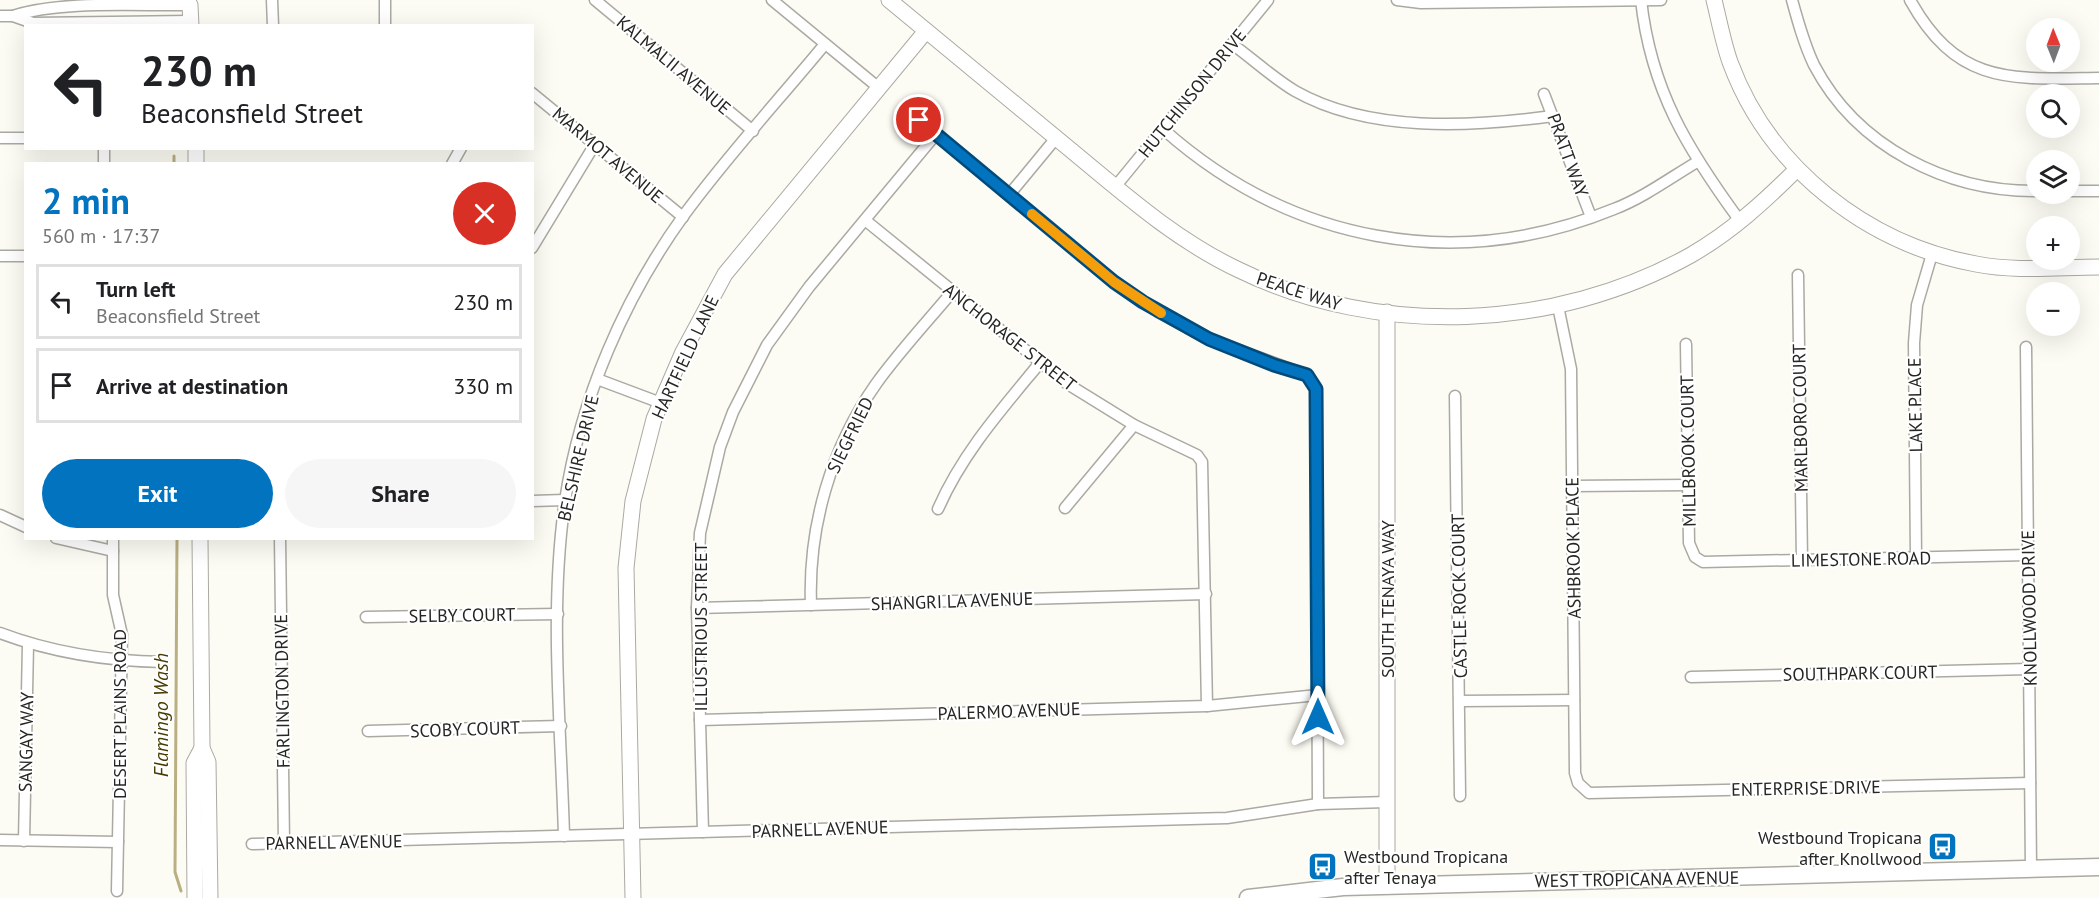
<!DOCTYPE html>
<html lang="en">
<head>
<meta charset="utf-8">
<style>
  :root { --surface:#fff; --page:#f6f6f6; --text:#202124; --muted:#757577; --line:#e0e0e0; --accent:#0274bf }
  body { margin:0; font-family:"PT Sans",sans-serif; background:var(--page); color:var(--text); height:100vh; display:flex; flex-direction:column; font-size:22px; white-space:nowrap }
  * { box-sizing:border-box; margin:0 }
  p { font-size:20px; color:var(--muted) }
  .icon { flex:none; width:33px; height:33px; fill:none; stroke:currentColor; stroke-width:2; stroke-linecap:round; stroke-linejoin:round }
  .map { position:relative; flex:1; overflow:hidden }
  .side { position:absolute; left:24px; top:162px; width:510px; height:378px; display:flex; flex-direction:column; background:var(--surface); border-radius:0px; box-shadow:0 6px 24px #0002 }
  .side>* { flex:none }
  .top-card { position:absolute; left:24px; top:24px; width:510px; height:126px; border-radius:0px; box-shadow:0 6px 24px #0002; background:#fff; color:var(--text); overflow:hidden }
  .needle { width:39px; rotate:359deg }
  .tools { position:absolute; left:2026px; top:18px; display:grid; gap:12px }
  .tools a { display:grid; place-items:center; width:54px; height:54px; border-radius:50%; background:var(--surface); box-shadow:0 6px 24px #0002; font-size:30px }
  .pin { position:absolute; display:grid; place-items:center; width:51px; height:51px; color:#fff; margin:-26px; border:3px solid #fff; border-radius:50%; box-shadow:0 2px 6px #0007 }
  .me { position:absolute; width:66px; margin:-33px; rotate:0deg; stroke-linejoin:round; filter:drop-shadow(0 0 4px #0008) }
  .turn { display:flex; align-items:center; gap:21px; height:126px; padding:0 18px; font-size:27px }
  .turn .icon { width:78px; height:78px; stroke-width:2.5 }
  .turn b { display:block; font-size:42px; line-height:51px }
  .round { display:grid; place-items:center; flex:none; width:63px; height:63px; border-radius:32px; background:var(--page) }
  .head { display:flex; align-items:center; justify-content:space-between; height:102px; padding:0 18px }
  h1 { font-size:36px; font-weight:700; line-height:45px; color:var(--accent) }
  .cta { display:flex; gap:12px; margin-top:auto; padding:12px 18px }
  .cta a { flex:1; height:69px; border-radius:36px; background:var(--accent); color:#fff; font-size:24px; font-weight:700; line-height:69px; text-align:center }
  .cta a+a { background:var(--page); color:var(--text) }
  ul { padding:0; list-style:none }
  li { display:flex; align-items:center; gap:18px; height:75px; margin:0 12px 9px; padding:0 6px; border:3px solid var(--line); border-radius:0px }
  li div { flex:1 }
  li b { display:block; font-size:22px }
  li em { font-style:normal }
  .map>svg:first-child { display:block }
</style>
</head>
<body>
<div class="map">
<svg width="2099" height="898" viewBox="0 0 2099 898">
  <rect width="100%" height="100%" fill="#fdfcf4"/>
  <g fill="none" stroke-linecap="round" stroke-linejoin="round">
    <g stroke="#b9af82" stroke-width="3">
      <polyline points="174,156 174,164"/>
      <polyline points="177,538 175,872 181,891"/>
    </g>
    <defs>
      <g id="street">
        <polyline points="272,0 273,26"/>
        <polyline points="385,0 385,26"/>
        <polyline points="595,0 753,131"/>
        <polyline points="772,0 879,88"/>
        <polyline points="1397,0 1421,3 1661,0"/>
        <path d="M1641,0C1651,91 1688,150 1740,221"/>
        <path d="M1792,0C1798,22 1804,44 1814,65C1857,147 1947,192 2037,191"/>
        <path d="M1910,0C1958,86 2011,79 2099,78"/>
        <polyline points="0,16 13,16 33,23 191,21"/>
        <path d="M13,16C61,0 138,6 190,5"/>
        <path d="M1232,44C1253,59 1273,78 1295,91C1369,133 1471,127 1553,116"/>
        <polyline points="532,93 683,217"/>
        <polyline points="1544,94 1591,217"/>
        <polyline points="919,120 1114,282 1158,312 1209,339 1307,375 1316,389 1318,804"/>
        <path d="M1163,129C1290,242 1455,274 1614,209C1643,198 1670,178 1697,162"/>
        <polyline points="0,138 26,138"/>
        <polyline points="104,148 104,164"/>
        <polyline points="452,164 461,148"/>
        <polyline points="1115,187 1268,0"/>
        <polyline points="2070,191 2099,191"/>
        <polyline points="1009,195 1056,138"/>
        <polyline points="865,220 1066,383 1134,425 1197,455 1202,462 1207,706"/>
        <polyline points="532,248 595,144"/>
        <polyline points="0,256 26,256"/>
        <polyline points="1798,275 1802,561"/>
        <polyline points="1558,306 1571,369 1575,773 1578,783 1589,793 2030,783"/>
        <polyline points="1686,344 1689,543 1695,557 1703,562 2028,555"/>
        <polyline points="2026,347 2031,869"/>
        <polyline points="597,379 661,403"/>
        <polyline points="1455,396 1460,796"/>
        <polyline points="1572,486 1689,485"/>
        <polyline points="532,501 565,500"/>
        <polyline points="1065,508 1134,425"/>
        <path d="M938,509C962,454 1001,410 1039,364"/>
        <polyline points="0,515 26,527"/>
        <polyline points="56,538 113,551"/>
        <polyline points="113,538 113,595 122,635 117,891"/>
        <polyline points="280,538 284,843"/>
        <polyline points="1916,558 1914,343 1917,305 1932,254"/>
        <path d="M811,605C808,527 831,448 876,384C899,352 927,322 952,292"/>
        <polyline points="697,608 1206,594"/>
        <polyline points="366,617 558,614"/>
        <path d="M0,633C53,653 106,661 163,662"/>
        <polyline points="1691,677 2029,669"/>
        <polyline points="1461,701 1574,700"/>
        <polyline points="700,720 1207,706 1318,695"/>
        <polyline points="368,731 561,726"/>
        <polyline points="703,832 697,608 700,533 720,447 733,412 767,345 809,287 936,134"/>
        <path d="M564,836C561,726 549,610 565,501C580,400 624,298 684,215C727,156 778,101 825,44"/>
        <polyline points="0,840 118,842"/>
        <polyline points="24,841 28,644"/>
        <polyline points="252,844 1227,818 1318,804 1387,802"/>
      </g>
      <g id="secondary">
        <polyline points="187,0 190,5 191,26"/>
        <path d="M889,0C950,51 1011,101 1072,151C1125,195 1177,241 1239,270C1379,338 1555,331 1691,255C1731,232 1765,201 1797,169"/>
        <path d="M1714,0C1719,20 1723,42 1730,62C1769,168 1867,244 1976,264C2016,272 2059,267 2099,267"/>
        <polyline points="196,148 196,164"/>
        <polyline points="1387,312 1387,886"/>
        <polyline points="200,538 202,748 208,762 210,898"/>
        <polyline points="195,898 194,763 202,748"/>
        <polyline points="633,898 626,568 633,501 654,419 683,352 725,274 926,31"/>
      </g>
      <polyline id="primary" points="1248,898 1343,887 2099,867"/>
    </defs>
    <use href="#street" stroke="#aba9a2" stroke-width="13"/>
    <use href="#secondary" stroke="#aba9a2" stroke-width="17"/>
    <use href="#primary" stroke="#aba9a2" stroke-width="19"/>
    <use href="#street" stroke="#fff" stroke-width="10"/>
    <use href="#secondary" stroke="#fff" stroke-width="15"/>
    <use href="#primary" stroke="#fff" stroke-width="16"/>
  </g>
  <g fill="none" stroke-linecap="round" stroke-linejoin="round">
    <defs>
      <polyline id="route" points="919,120 1114,282 1143,302 1209,339 1274,365 1307,375 1316,389 1318,717"/>
    </defs>
    <use href="#route" stroke="#014b7c" stroke-width="15"/>
    <use href="#route" stroke="#0274bf" stroke-width="10"/>
    <polyline stroke="#f59e0b" stroke-width="10" points="1032,214 1114,282 1161,313"/>
  </g>
  <defs>
    <symbol id="bus-square" viewBox="-11 -11 22 22"><rect x="-9" y="-9" width="18" height="18" rx="4" fill="#0274bf" stroke="#fff"/><path d="M-5-6H5V4H4V6H2V4H-2V6H-4V4H-5ZM-3.5-4V0h7V-4ZM-3.5 1.2v1.5H-2V1.2ZM2 1.2v1.5H3.5V1.2Z" fill="#fff"/></symbol>
  </defs>
  <g fill-rule="evenodd">
    <use href="#bus-square" x="1926" y="830" width="33" height="33"/>
    <use href="#bus-square" x="1306" y="850" width="33" height="33"/>
  </g>
  <g text-anchor="middle" dominant-baseline="central" stroke-width="4.5" stroke-linejoin="round" paint-order="stroke">
    <g font-size="18" fill="#262623" stroke="#fff">
      <text transform="translate(674 65) rotate(40)">KALMALII AVENUE</text>
      <text transform="translate(1192 93) rotate(-51)">HUTCHINSON DRIVE</text>
      <text transform="translate(608 155) rotate(40)">MARMOT AVENUE</text>
      <text transform="translate(1568 155) rotate(70)">PRATT WAY</text>
      <text transform="translate(1299 291) rotate(18)">PEACE WAY</text>
      <text transform="translate(1010 337) rotate(38)">ANCHORAGE STREET</text>
      <text transform="translate(685 357) rotate(-65)">HARTFIELD LANE</text>
      <text transform="translate(1915 405) rotate(-91)">LAKE PLACE</text>
      <text transform="translate(1800 418) rotate(-91)">MARLBORO COURT</text>
      <text transform="translate(850 435) rotate(-64)">SIEGFRIED</text>
      <text transform="translate(1688 451) rotate(-91)">MILLBROOK COURT</text>
      <text transform="translate(578 458) rotate(-77)">BELSHIRE DRIVE</text>
      <text transform="translate(1573 548) rotate(-91)">ASHBROOK PLACE</text>
      <text transform="translate(1861 559) rotate(-1)">LIMESTONE ROAD</text>
      <text transform="translate(1459 596) rotate(-91)">CASTLE ROCK COURT</text>
      <text transform="translate(1387 599) rotate(-90)">SOUTH TENAYA WAY</text>
      <text transform="translate(952 601) rotate(-2)">SHANGRI LA AVENUE</text>
      <text transform="translate(2029 608) rotate(-91)">KNOLLWOOD DRIVE</text>
      <text transform="translate(462 615) rotate(-1)">SELBY COURT</text>
      <text transform="translate(700 627) rotate(-90)">ILLUSTRIOUS STREET</text>
      <text transform="translate(1860 673) rotate(-1)">SOUTHPARK COURT</text>
      <text transform="translate(282 691) rotate(-91)">FARLINGTON DRIVE</text>
      <text transform="translate(1009 711) rotate(-2)">PALERMO AVENUE</text>
      <text transform="translate(119 714) rotate(-90)">DESERT PLAINS ROAD</text>
      <text transform="translate(465 729) rotate(-2)">SCOBY COURT</text>
      <text transform="translate(26 742) rotate(-89)">SANGAY WAY</text>
      <text transform="translate(1806 788) rotate(-1)">ENTERPRISE DRIVE</text>
      <text transform="translate(820 829) rotate(-2)">PARNELL AVENUE</text>
      <text transform="translate(334 842) rotate(-1)">PARNELL AVENUE</text>
      <text transform="translate(1637 879) rotate(-1)">WEST TROPICANA AVENUE</text>
    </g>
    <g font-size="18" fill="#262623" stroke="#fff" text-anchor="end">
      <text x="1922" y="837">Westbound Tropicana<tspan x="1922" dy="21">after Knollwood</tspan></text>
      <text x="1344" y="856" text-anchor="start">Westbound Tropicana<tspan x="1344" dy="21">after Tenaya</tspan></text>
    </g>
    <g font-size="20" font-style="italic" fill="#483d00" stroke="#fff">
      <text transform="translate(161 715) rotate(-90)">Flamingo Wash</text>
    </g>
  </g>
</svg>
<div class="tools">
<a><svg class="needle" viewBox="-14 -14 28 28"><path d="M0-13l5 13h-10z" fill="#e53935"/><path d="M0 13l5-13h-10z" fill="#757577"/></svg></a>
<a><svg class="icon" aria-label="search" viewBox="0 0 24 24"><circle cx="10" cy="10" r="6"/><path d="M15 15l6 6"/></svg></a>
<a><svg class="icon" aria-label="layers" viewBox="0 0 24 24"><path d="M12 4l9 5-9 5-9-5zM3 14l9 5 9-5"/></svg></a>
<a>+</a>
<a>−</a>
</div>
<div class="pin" style="left:919px;top:120px;background:#d93025"><svg class="icon" aria-label="arrive" viewBox="0 0 24 24"><path d="M6 21V4h12l-3 4 3 4H6"/></svg></div>
<svg class="me" style="left:1318px;top:717px" viewBox="-20 -20 40 40"><path d="M0-17L14 15 0 8-14 15z" fill="#0274bf" stroke="#fff" stroke-width="4"/></svg>
<div class="top-card">
<div class="turn"><svg class="icon" aria-label="left" viewBox="0 0 24 24"><path d="M17 20v-9H6M10 6l-5 5 5 5"/></svg><div><b>230 m</b>Beaconsfield Street</div></div>
</div>
<section class="side">
<div class="head"><div><h1>2 min</h1><p>560 m · 17:37</p></div><a class="round" style="background:#d93025;color:#fff"><svg class="icon" aria-label="close" viewBox="0 0 24 24"><path d="M6 6l12 12M18 6L6 18"/></svg></a></div>
<ul>
<li><svg class="icon" aria-label="left" viewBox="0 0 24 24"><path d="M17 20v-9H6M10 6l-5 5 5 5"/></svg><div><b>Turn left</b><p>Beaconsfield Street</p></div><em>230 m</em></li>
<li><svg class="icon" aria-label="arrive" viewBox="0 0 24 24"><path d="M6 21V4h12l-3 4 3 4H6"/></svg><div><b>Arrive at destination</b></div><em>330 m</em></li>
</ul>
<div class="cta"><a>Exit</a><a>Share</a></div>
</section>
</div>
</body>
</html>
